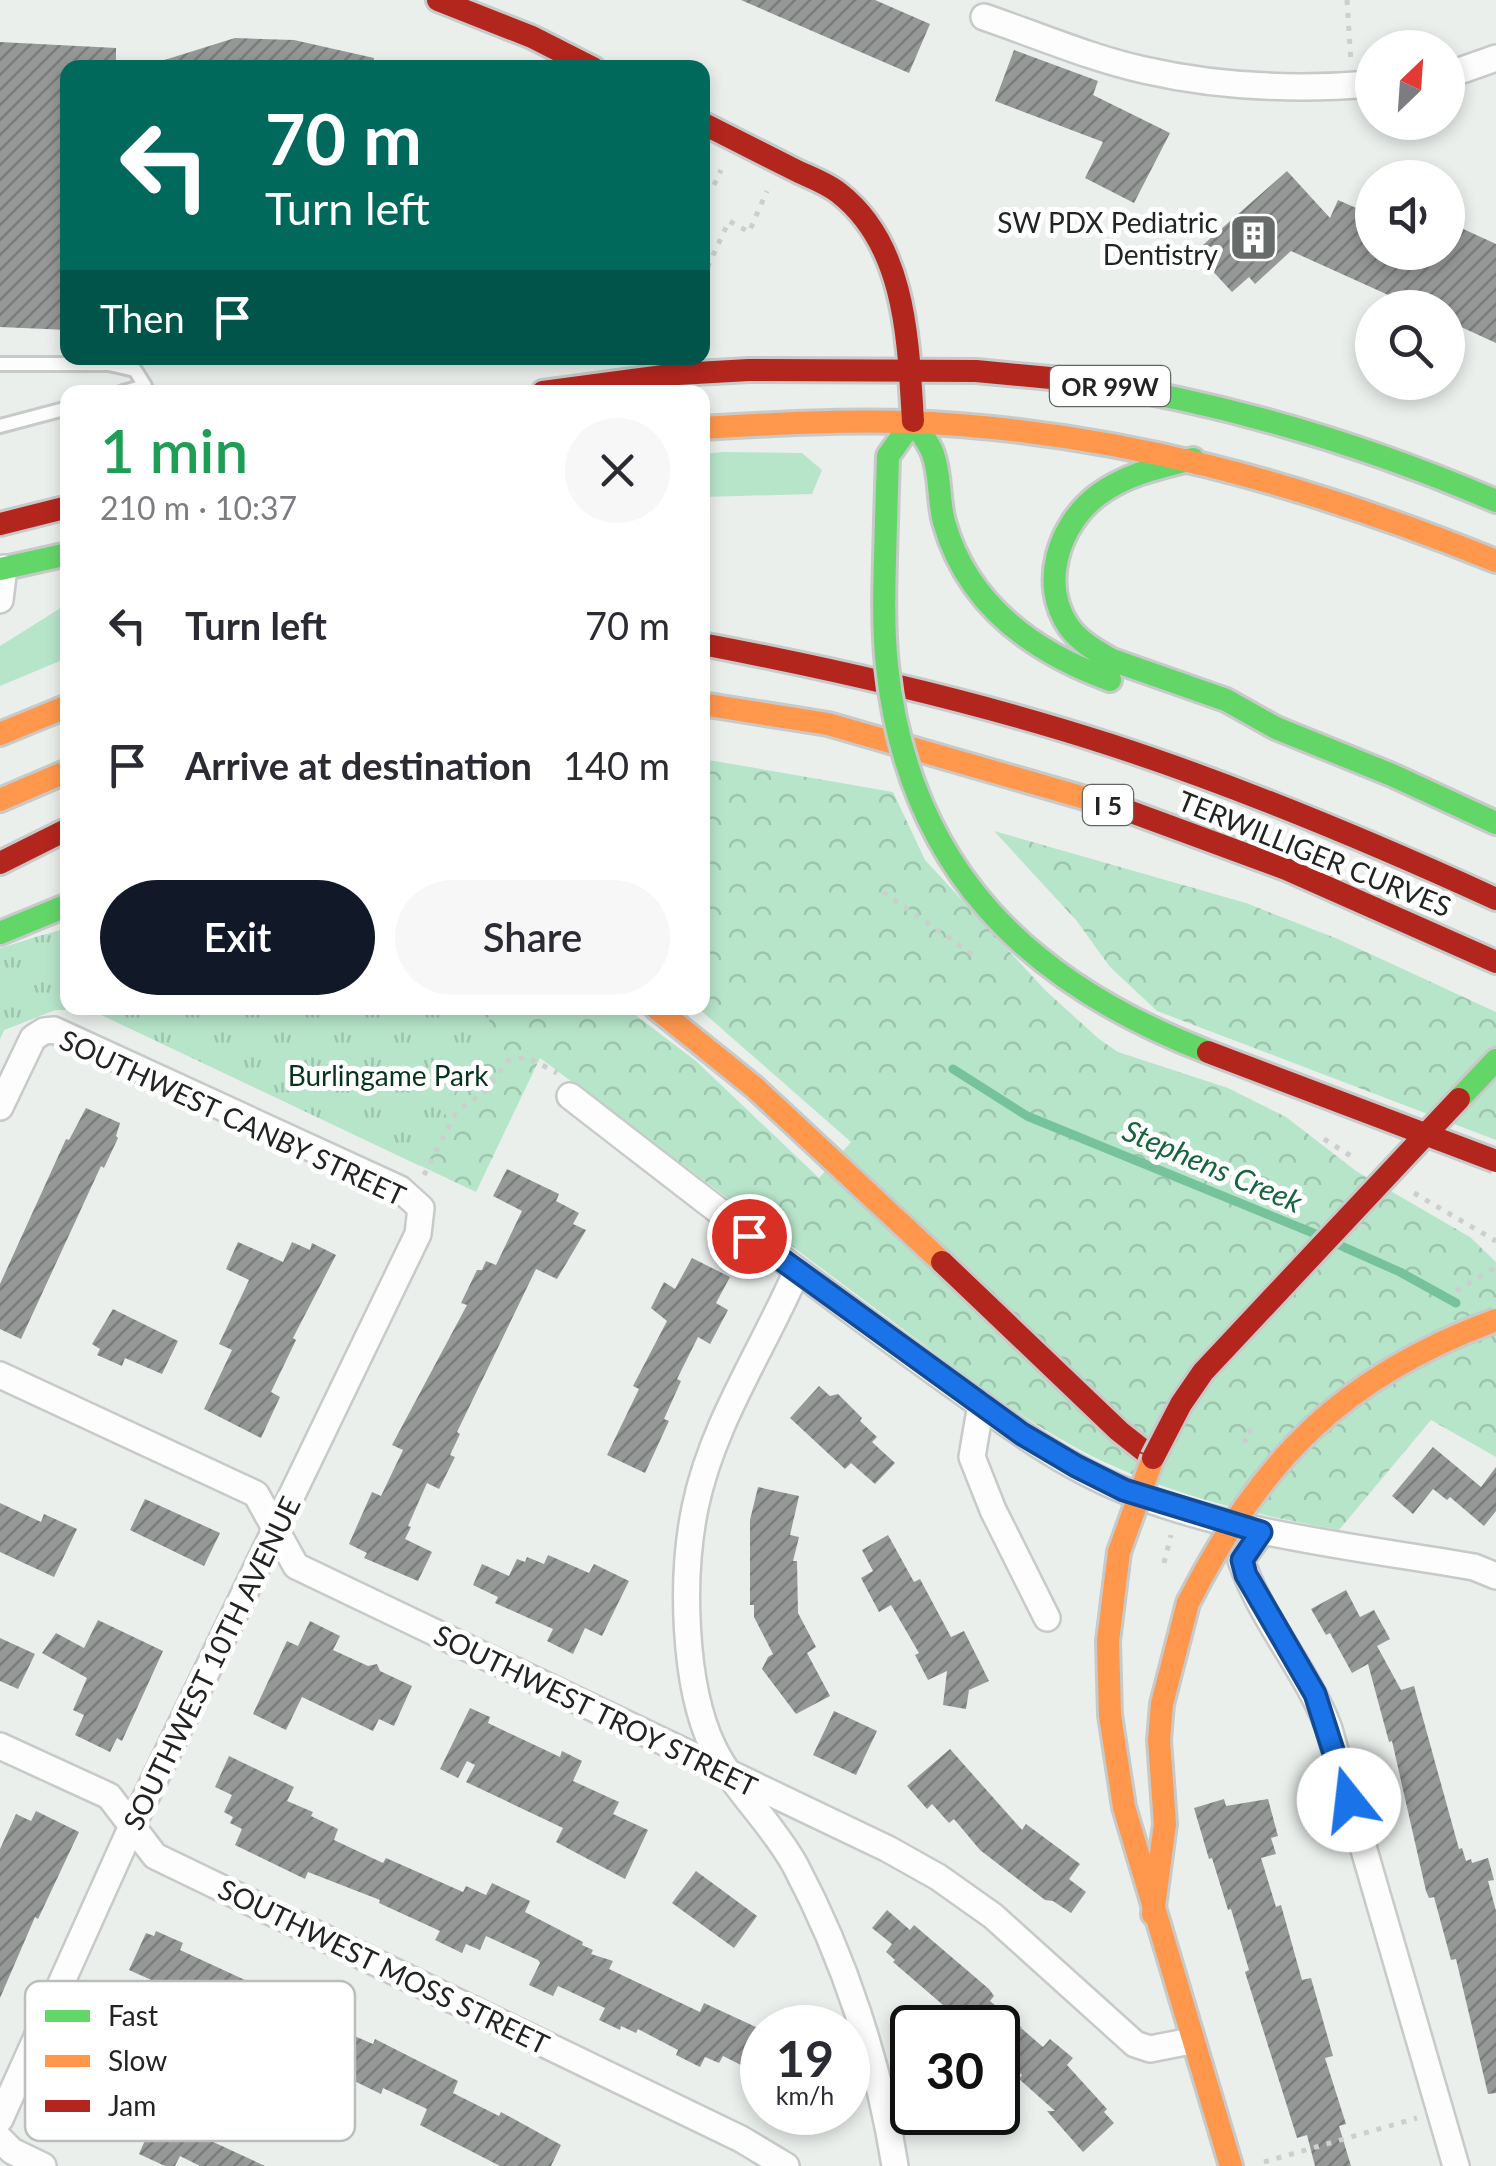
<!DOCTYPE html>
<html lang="en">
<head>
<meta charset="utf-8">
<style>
  :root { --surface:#fff; --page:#f7f7f7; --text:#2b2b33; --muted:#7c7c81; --accent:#111827 }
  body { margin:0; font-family:Lato,sans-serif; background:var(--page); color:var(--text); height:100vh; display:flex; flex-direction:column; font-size:38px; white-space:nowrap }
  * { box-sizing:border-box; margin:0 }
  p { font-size:32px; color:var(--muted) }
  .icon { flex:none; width:55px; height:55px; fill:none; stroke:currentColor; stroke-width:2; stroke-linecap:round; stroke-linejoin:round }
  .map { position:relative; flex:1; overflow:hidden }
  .drawer { position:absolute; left:60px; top:385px; width:650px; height:630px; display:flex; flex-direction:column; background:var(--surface); border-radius:20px; box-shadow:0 5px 15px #0003 }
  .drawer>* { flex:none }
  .hud { position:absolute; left:60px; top:60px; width:650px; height:305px; border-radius:20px; box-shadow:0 5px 15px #0003; background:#00695c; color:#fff; overflow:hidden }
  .needle { width:65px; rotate:25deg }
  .buttons { position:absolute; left:1355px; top:30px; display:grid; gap:20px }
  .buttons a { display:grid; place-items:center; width:110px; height:110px; border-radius:50%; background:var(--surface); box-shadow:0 5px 15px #0003; font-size:50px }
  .speed { position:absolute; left:740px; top:2005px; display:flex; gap:20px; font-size:50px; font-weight:700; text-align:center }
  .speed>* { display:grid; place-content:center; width:130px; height:130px; border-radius:50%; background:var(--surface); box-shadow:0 5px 15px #0003; line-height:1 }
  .speed small { font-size:25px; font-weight:400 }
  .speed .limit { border:5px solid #111; border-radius:15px; background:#fff; color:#111 }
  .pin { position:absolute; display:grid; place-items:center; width:85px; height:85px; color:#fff; margin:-42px; border:5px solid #fff; border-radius:50%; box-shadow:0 2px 10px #0007 }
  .me { position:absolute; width:110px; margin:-55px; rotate:344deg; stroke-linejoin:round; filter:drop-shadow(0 0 8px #0008) }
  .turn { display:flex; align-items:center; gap:35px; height:210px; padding:0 40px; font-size:45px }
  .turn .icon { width:130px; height:130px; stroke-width:2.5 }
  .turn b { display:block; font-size:70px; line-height:85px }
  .then { display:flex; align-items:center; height:95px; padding:0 40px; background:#0003; gap:20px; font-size:38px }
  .round { display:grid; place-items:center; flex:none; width:105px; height:105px; border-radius:52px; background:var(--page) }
  .headline { display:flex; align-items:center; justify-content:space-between; height:170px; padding:0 40px }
  h1 { font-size:60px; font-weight:600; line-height:75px; color:#1e9e55 }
  .primary-button { display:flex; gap:20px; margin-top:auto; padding:20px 40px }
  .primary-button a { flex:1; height:115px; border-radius:60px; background:var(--accent); color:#fff; font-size:40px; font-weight:600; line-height:115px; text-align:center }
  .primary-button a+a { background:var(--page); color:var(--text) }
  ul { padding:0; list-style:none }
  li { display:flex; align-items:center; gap:30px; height:140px; padding:0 40px }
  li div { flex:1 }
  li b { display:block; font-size:38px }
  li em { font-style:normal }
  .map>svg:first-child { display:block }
</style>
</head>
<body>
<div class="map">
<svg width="1496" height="2166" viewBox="0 0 1496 2166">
  <defs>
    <pattern id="forest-crowns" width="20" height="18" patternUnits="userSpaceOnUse" patternTransform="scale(2.5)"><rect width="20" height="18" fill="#b7e5ca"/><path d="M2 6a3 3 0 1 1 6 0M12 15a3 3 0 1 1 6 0" fill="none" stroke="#9dc4ad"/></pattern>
    <pattern id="park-tufts" width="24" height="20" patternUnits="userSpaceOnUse" patternTransform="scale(2.5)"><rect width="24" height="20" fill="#b7e5ca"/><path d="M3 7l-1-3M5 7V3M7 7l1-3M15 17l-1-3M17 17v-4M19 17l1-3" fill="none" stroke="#9dc4ad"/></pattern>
    <pattern id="building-hatch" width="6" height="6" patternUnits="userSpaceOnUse" patternTransform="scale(2.5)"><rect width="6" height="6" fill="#959896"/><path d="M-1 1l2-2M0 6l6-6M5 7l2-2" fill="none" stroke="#797c7a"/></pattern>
  </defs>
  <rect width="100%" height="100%" fill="#eaefec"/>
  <g fill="#b7e5ca">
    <polygon points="723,452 802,453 822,470 812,494 703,497 703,454"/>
    <polygon points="67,604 67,658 0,686 0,646"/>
  </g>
  <g fill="url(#forest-crowns)">
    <path d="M703,759L893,792L925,860L1045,990L1099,1039L1118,1052L1228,1088L1286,1117L1356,1171L1470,1237L1496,1262V1457L1431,1420L1339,1530C1257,1515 1178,1497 1102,1461C1060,1441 1021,1415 983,1389L540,1058L476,1192L91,1010H55L4,1030L0,1039V948L67,928L68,1008H626L696,1061L819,1178L851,1142L698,1008H702Z"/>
    <polygon points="994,831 1246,903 1338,939 1496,1012 1496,1140 1157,1011 1110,967 1076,920"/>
  </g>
  <polygon fill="url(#park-tufts)" points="42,935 67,936 68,1008 495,1008 420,1166 91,1010 55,1010 4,1030 0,1039 0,949"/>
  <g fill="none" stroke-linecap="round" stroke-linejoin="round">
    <g stroke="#76c29b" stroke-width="9">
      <polyline points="953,1069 1027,1116 1318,1235"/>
      <polyline points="1337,1244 1400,1272 1456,1303"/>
    </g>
  </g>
  <g fill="url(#building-hatch)">
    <polygon points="741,0 875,0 930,24 909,73"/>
    <polygon points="235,38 294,40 374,58 373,68 159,68 158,62"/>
    <polygon points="0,42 116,48 116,68 68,68 68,330 0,327"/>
    <polygon points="1014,50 1098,81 1093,95 1170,133 1134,203 1085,178 1103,142 995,101"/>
    <polygon points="1287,171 1330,218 1338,200 1372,215 1372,252 1448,252 1448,222 1496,244 1496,343 1448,321 1448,308 1417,308 1291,251 1255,284 1249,277 1232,292 1195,252"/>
    <polygon points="86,1108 120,1123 116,1136 118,1138 104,1168 101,1166 21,1339 0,1329 0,1284 66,1139 69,1140"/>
    <polygon points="507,1169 559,1194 556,1201 579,1213 573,1224 586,1230 557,1279 536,1269 457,1432 460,1434 450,1455 455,1457 439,1489 427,1483 408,1526 411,1527 405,1539 432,1552 418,1581 364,1558 367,1553 349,1544 372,1492 381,1496 403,1450 392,1445 467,1305 461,1303 477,1270 482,1270 486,1261 496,1265 522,1211 493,1196"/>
    <polygon points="238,1242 283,1262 292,1242 310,1250 312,1243 336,1255 293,1338 296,1340 271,1392 280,1397 261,1438 204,1409 232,1350 219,1344 249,1280 226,1269"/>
    <polygon points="692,1258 730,1277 716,1303 728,1310 710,1344 698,1337 677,1379 681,1381 664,1419 669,1421 645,1473 607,1455 639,1389 633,1386 667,1321 651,1308 664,1282 675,1289"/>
    <polygon points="113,1309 178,1341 162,1374 125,1358 122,1366 97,1355 100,1349 92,1344"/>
    <polygon points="819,1386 830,1396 838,1394 862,1418 860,1421 877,1437 872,1442 895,1463 875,1484 851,1463 845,1469 790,1418"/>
    <polygon points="1433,1447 1481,1487 1496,1467 1496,1511 1484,1526 1450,1497 1447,1500 1433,1489 1413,1514 1392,1496"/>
    <polygon points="758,1487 799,1496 790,1535 799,1537 793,1561 797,1561 798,1613 816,1647 807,1653 830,1696 796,1714 762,1669 768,1657 773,1654 754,1617 754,1605 750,1605 750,1520"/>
    <polygon points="145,1499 220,1533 204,1566 130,1530"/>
    <polygon points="0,1503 41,1522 44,1514 77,1529 54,1577 0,1552"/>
    <polygon points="888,1535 914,1582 920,1579 951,1637 964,1631 989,1681 969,1690 966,1709 943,1705 947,1671 928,1680 915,1655 919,1653 891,1605 879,1612 861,1578 873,1571 862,1550"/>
    <polygon points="548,1555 589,1573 594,1564 629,1581 602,1636 585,1628 573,1654 547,1641 553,1629 495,1603 498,1597 473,1585 482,1564 509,1576 517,1559 525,1562 527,1557 544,1564"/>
    <polygon points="1346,1590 1360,1617 1374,1610 1390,1639 1377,1646 1401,1690 1414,1686 1459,1849 1462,1848 1466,1861 1471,1859 1472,1863 1488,1858 1494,1880 1488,1881 1496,1911 1496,2093 1488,2094 1456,1959 1451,1960 1434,1897 1429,1898 1426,1891 1392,1741 1389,1742 1368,1664 1352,1673 1330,1633 1326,1635 1311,1609"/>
    <polygon points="98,1620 163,1651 122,1741 117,1738 110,1752 75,1735 84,1715 73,1710 87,1678 42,1653 56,1633 84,1648"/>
    <polygon points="310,1621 340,1636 333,1650 368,1666 377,1664 380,1671 412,1686 394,1726 379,1719 373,1731 302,1697 286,1730 253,1714 287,1641 298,1646"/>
    <polygon points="0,1638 35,1654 18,1689 0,1681"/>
    <polygon points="470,1708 490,1717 488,1723 560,1757 562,1751 582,1761 573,1781 619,1802 613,1814 648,1830 625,1879 556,1842 563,1828 466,1782 475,1765 467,1761 458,1778 440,1769"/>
    <polygon points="834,1711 877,1731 856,1775 813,1755"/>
    <polygon points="950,1749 1022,1830 1026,1824 1080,1864 1069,1879 1086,1892 1071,1913 1053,1901 1045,1900 980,1850 954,1819 949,1823 932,1804 927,1809 907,1786"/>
    <polygon points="229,1756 294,1787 287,1801 313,1812 311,1816 338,1829 334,1840 383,1863 386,1858 463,1892 466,1886 486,1895 492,1883 530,1901 525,1912 583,1942 582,1945 593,1950 591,1954 613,1961 609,1969 700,2012 704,2003 758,2028 755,2034 762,2038 762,2055 755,2072 723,2056 719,2063 705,2057 700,2067 676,2055 678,2050 638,2029 636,2033 621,2026 620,2030 599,2020 605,2008 558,1986 553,1996 529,1985 540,1963 538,1960 486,1936 480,1950 466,1944 462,1953 435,1940 440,1931 379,1903 380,1900 308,1872 305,1879 235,1845 242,1829 230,1823 233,1817 224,1812 232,1795 215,1787"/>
    <polygon points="1224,1799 1226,1806 1268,1799 1278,1836 1271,1838 1276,1854 1261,1858 1276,1907 1281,1905 1302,1980 1311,1978 1333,2056 1325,2058 1346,2124 1339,2126 1351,2166 1315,2166 1307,2135 1297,2138 1245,1972 1249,1970 1231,1909 1228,1910 1212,1858 1209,1859 1194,1808"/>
    <polygon points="36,1811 79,1832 38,1919 35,1917 0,1998 0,1849 16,1814 31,1821"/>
    <polygon points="696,1871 757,1916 734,1948 672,1903"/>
    <polygon points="887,1910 910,1930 914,1925 989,1989 994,1996 990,2001 1022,2028 960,2028 946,2016 950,2011 893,1962 895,1960 886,1952 892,1944 872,1928"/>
    <polygon points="156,1931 183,1943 180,1950 245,1980 244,1983 301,2013 373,2044 375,2039 458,2081 453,2093 499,2116 501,2112 561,2145 551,2166 500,2166 420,2125 427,2109 383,2088 381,2094 309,2059 305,2067 231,2031 228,2036 185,2015 188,2010 151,1992 156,1982 129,1970 146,1933 154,1936"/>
    <polygon points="1021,2028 1043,2047 1050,2039 1073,2058 1067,2065 1107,2109 1104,2112 1114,2123 1083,2152 1047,2111 1055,2111 1019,2079 1022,2075 998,2054"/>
    <polygon points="119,2051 161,2071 155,2083 183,2096 170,2122 265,2166 200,2166 180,2156 175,2166 165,2166 139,2154 153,2122 97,2095"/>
  </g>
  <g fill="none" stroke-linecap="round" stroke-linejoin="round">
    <defs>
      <g id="lane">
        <polyline points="0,364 109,364 135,370 145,386 123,392"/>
        <polyline points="0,426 68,408"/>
      </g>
      <g id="street">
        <path d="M984,17C1037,35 1090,58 1144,70C1218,87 1297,90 1372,84"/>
        <polyline points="1448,75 1496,58"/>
        <polyline points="0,600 4,568"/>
        <path d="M570,1096C686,1186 802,1276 921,1362C986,1408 1051,1461 1126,1491C1237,1535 1357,1547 1474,1567L1496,1576"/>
        <polyline points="0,1107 33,1038 44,1031 54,1030 400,1189 421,1208 418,1234 132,1826 0,2119"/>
        <path d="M796,1273C762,1351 712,1424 695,1508C681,1576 683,1684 713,1747C734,1790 772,1823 795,1865C844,1957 879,2063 895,2166"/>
        <polyline points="0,1375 256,1494 296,1566 888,1849 938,1877 993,1916 1135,2044 1150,2049 1191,2041"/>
        <polyline points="981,1404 972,1457 993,1510 1047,1618"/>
        <path d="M1261,1533L1241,1560C1261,1619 1305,1668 1328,1726L1456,2166"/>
        <polyline points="0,1746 109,1796 155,1856 741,2139 786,2166"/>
        <polyline points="0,2139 12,2151 43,2166"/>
      </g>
      <g id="fast">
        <path d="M1082,381C1225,403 1363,444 1496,501"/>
        <path d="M1193,459C1160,467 1126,474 1098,495C1059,524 1039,584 1069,627C1080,642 1096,651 1112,660L1226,700L1276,728L1392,775L1496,823"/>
        <path d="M886,521L888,456L913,421C920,432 929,442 933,454C941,476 938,500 944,522C967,604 1033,652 1110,680"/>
        <polyline points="0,569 68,554"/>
        <polyline points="0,933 68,905"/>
        <polyline points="1459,1099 1496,1060"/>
      </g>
      <g id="slow">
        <path d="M702,428C770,424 839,420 907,422C1114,430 1305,484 1496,561"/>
        <polyline points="702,704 828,724 1123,809"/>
        <polyline points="0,734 68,706"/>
        <polyline points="0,800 68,771"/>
        <polyline points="656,1008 754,1087 942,1262"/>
        <polyline points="1119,1552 1108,1641 1110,1715 1124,1807 1231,2166"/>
        <polyline points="1153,1914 1165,1824 1159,1740 1162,1704 1188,1603"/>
      </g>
      <g id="jam">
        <polyline points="438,0 532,37 593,68"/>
        <path d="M702,123C734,139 766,155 799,172C812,178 828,184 839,193C907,246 908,343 913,421"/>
        <polyline points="543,392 678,374 749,370 976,371 1082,381"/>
        <polyline points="0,524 68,507"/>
        <path d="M702,644C839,670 975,701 1108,744C1241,787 1369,841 1496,899"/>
        <polyline points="1123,809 1286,869 1496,962"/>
        <polyline points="0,863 68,829"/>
        <polyline points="942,1262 1119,1431 1153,1458"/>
      </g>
    </defs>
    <use href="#lane" stroke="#c7cac9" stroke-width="18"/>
    <use href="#street" stroke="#c7cac9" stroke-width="30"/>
    <use href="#fast" stroke="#c7cac9" stroke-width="28"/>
    <use href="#slow" stroke="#c7cac9" stroke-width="28"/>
    <use href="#jam" stroke="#c7cac9" stroke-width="28"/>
    <g stroke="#cdcece" stroke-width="5" stroke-dasharray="5 8" stroke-linecap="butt">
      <polyline points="1347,0 1351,62"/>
      <polyline points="714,185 721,170"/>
      <polyline points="702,279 729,221 749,232 767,191"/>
      <polyline points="883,892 979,959"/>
      <polyline points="1324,1139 1357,1160"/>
      <polyline points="424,1175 456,1112 487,1090 507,1061 527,1057 557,1073"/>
      <polyline points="1414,1193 1496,1241"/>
      <polyline points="1456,1291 1496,1267"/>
      <polyline points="1246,1443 1244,1435 1256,1426"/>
      <polyline points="1164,1563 1171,1535"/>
      <polyline points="1264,2162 1417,2118"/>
    </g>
    <use href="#lane" stroke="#fcfdfc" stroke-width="12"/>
    <use href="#street" stroke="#fcfdfc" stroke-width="25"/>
    <use href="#fast" stroke="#63d668" stroke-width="22"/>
    <use href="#slow" stroke="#ff974d" stroke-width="22"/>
    <use href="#jam" stroke="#b3261e" stroke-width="22"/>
    <defs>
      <path id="fast-bridge" d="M886,521C885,569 882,618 887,666C908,867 1026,982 1208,1052"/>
      <g id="slow-bridge">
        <polyline points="1119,1552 1153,1458"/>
        <path d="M1188,1603C1262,1459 1343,1376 1496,1320"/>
      </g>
      <g id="jam-bridge">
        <polyline points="1208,1052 1496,1161"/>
        <polyline points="1153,1458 1181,1404 1203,1372 1459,1099"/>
      </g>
    </defs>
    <use href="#fast-bridge" stroke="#c7cac9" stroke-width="28" stroke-linecap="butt"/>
    <use href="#slow-bridge" stroke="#c7cac9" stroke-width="28" stroke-linecap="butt"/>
    <use href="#jam-bridge" stroke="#c7cac9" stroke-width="28" stroke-linecap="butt"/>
    <use href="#fast-bridge" stroke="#63d668" stroke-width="22"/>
    <use href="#slow-bridge" stroke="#ff974d" stroke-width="22"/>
    <use href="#jam-bridge" stroke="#b3261e" stroke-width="22"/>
  </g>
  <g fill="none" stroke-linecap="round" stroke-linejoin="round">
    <defs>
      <polyline id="route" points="749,1236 1022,1434 1076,1466 1124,1490 1261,1532 1242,1560 1246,1575 1315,1694 1349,1800"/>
    </defs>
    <use href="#route" stroke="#114b97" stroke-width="25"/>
    <use href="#route" stroke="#1a73e8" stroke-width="18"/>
  </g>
  <defs>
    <symbol id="building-square" viewBox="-11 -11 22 22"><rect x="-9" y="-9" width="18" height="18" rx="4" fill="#676b69" stroke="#fff"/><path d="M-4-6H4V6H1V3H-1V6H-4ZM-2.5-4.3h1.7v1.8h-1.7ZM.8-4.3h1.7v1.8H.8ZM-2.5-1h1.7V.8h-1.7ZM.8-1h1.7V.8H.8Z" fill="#fff"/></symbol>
  </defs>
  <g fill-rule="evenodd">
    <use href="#building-square" x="1226" y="210" width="55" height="55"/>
  </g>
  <g text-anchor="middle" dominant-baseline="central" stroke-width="10" stroke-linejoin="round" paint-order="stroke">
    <g fill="#fff" stroke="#646664" stroke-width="2.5">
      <rect x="1050" y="366" width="120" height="40" rx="8"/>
      <rect x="1083" y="785" width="50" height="40" rx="8"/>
    </g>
    <g font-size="25" font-weight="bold" fill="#212422">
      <text x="1110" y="386">OR 99W</text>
      <text x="1108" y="805">I 5</text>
    </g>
    <g font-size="28" fill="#212422" stroke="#fff" text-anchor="end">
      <text x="1218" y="222">SW PDX Pediatric<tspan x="1218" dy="32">Dentistry</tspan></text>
    </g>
    <g font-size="28" fill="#212422" stroke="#fff">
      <text transform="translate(1315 853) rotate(22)">TERWILLIGER CURVES</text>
      <text transform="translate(233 1117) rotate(25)">SOUTHWEST CANBY STREET</text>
      <text transform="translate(211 1663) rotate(-64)">SOUTHWEST 10TH AVENUE</text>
      <text transform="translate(596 1710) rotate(26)">SOUTHWEST TROY STREET</text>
      <text transform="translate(384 1966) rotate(26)">SOUTHWEST MOSS STREET</text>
    </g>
    <g font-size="28" fill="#06341e" stroke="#fff">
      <text x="388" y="1075">Burlingame Park</text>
    </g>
    <g font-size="30" font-style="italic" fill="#176440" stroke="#fff">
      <text transform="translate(1213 1165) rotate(23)">Stephens Creek</text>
    </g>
  </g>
  <rect x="25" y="1981" width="330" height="160" rx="15" fill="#fff" stroke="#bcbdbd" stroke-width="2.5"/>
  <rect x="45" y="2010" width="45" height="12" fill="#63d668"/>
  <rect x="45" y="2055" width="45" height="12" fill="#ff974d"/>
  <rect x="45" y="2100" width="45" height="12" fill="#b3261e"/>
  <g font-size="28" fill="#212422">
    <text x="108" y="2026">Fast</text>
    <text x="108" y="2071">Slow</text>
    <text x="108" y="2116">Jam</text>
  </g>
</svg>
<div class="buttons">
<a><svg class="needle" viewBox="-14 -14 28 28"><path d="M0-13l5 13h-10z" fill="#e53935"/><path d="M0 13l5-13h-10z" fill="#7c7c81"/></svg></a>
<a><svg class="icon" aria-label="sound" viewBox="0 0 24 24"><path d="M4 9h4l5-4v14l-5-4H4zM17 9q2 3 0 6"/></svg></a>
<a><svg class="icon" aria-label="search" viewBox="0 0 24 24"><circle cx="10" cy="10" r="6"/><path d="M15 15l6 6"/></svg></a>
</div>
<div class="speed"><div>19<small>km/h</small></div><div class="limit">30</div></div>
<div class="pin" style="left:749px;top:1236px;background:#d93025"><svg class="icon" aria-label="arrive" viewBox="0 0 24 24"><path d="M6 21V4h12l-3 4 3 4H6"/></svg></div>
<svg class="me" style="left:1349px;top:1800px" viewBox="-20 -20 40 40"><circle r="19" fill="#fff"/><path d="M0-13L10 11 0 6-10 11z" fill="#1a73e8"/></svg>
<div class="hud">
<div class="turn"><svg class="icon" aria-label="left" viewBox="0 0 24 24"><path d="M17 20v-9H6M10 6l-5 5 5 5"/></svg><div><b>70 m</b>Turn left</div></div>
<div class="then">Then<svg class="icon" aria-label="arrive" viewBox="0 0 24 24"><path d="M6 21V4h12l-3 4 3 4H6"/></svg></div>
</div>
<section class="drawer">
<div class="headline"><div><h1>1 min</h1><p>210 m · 10:37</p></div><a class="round"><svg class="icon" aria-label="close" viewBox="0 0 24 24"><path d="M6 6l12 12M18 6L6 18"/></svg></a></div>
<ul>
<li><svg class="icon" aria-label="left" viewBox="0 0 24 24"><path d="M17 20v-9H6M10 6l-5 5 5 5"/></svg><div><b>Turn left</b></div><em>70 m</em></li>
<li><svg class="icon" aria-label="arrive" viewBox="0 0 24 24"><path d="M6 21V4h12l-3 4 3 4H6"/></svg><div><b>Arrive at destination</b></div><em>140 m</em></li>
</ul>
<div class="primary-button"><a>Exit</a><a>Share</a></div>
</section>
</div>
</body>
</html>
